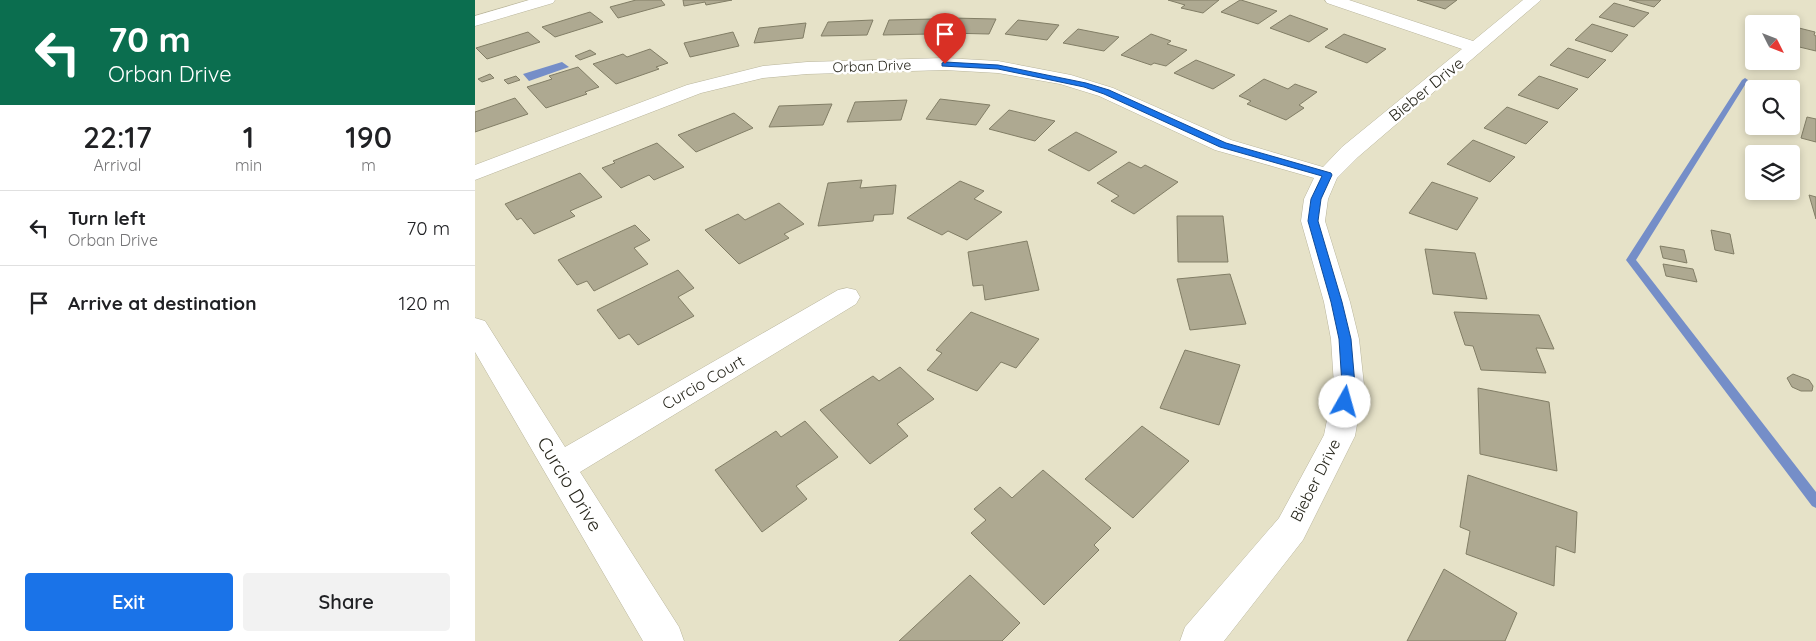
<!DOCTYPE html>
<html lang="en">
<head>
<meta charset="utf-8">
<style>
  :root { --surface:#fff; --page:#f2f2f2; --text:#202124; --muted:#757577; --line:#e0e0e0; --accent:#1a73e8 }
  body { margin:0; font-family:Quicksand,sans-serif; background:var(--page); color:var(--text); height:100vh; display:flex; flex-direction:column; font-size:19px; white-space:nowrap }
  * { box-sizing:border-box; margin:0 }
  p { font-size:16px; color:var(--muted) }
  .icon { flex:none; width:28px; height:28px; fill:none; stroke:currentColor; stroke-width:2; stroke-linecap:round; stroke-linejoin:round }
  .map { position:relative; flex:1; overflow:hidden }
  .sheet { display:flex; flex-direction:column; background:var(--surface); width:475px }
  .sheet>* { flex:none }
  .guide { background:#0b6e4f; color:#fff; overflow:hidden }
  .needle { width:32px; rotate:132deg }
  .controls { position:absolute; left:1270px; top:15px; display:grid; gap:10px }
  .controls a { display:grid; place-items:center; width:55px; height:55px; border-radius:5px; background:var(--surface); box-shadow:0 2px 8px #0003; font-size:25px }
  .pin { position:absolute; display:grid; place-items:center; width:42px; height:42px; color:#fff; margin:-51px -21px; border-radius:50% 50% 50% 0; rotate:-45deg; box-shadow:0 0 5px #0007 }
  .pin .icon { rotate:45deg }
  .me { position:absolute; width:55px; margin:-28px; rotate:7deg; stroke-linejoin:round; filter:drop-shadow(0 0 4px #0008) }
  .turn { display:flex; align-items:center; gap:18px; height:105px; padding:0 25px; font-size:22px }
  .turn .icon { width:65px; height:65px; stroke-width:2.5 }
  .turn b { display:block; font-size:35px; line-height:42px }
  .eta { display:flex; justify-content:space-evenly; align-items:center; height:85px; text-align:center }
  .eta b { font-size:30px; font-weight:600; line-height:35px }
  .primary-button { display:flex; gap:10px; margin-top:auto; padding:10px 25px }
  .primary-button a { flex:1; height:58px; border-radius:5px; background:var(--accent); color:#fff; font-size:20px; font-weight:600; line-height:58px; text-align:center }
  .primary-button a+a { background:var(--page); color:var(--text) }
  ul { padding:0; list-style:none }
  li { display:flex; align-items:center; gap:15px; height:75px; padding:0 25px; border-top:1px solid var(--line) }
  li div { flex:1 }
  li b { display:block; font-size:19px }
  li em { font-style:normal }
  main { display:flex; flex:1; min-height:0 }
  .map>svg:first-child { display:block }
</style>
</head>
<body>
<main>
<section class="sheet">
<div class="guide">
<div class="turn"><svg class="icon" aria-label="left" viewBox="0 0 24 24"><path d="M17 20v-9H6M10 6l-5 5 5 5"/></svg><div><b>70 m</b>Orban Drive</div></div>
</div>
<div class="eta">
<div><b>22:17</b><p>Arrival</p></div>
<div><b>1</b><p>min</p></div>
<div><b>190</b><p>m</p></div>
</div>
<ul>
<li><svg class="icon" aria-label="left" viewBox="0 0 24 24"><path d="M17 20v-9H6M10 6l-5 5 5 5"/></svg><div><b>Turn left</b><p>Orban Drive</p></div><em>70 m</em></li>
<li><svg class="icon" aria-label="arrive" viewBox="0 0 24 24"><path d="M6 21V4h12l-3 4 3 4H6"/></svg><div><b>Arrive at destination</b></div><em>120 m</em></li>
</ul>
<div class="primary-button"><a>Exit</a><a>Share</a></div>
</section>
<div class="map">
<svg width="1341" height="641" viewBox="0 0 1341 641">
  <rect width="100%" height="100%" fill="#e6e2c8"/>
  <polygon fill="#758ec8" points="87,62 94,67 54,81 48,74"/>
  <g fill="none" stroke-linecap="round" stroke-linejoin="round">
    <polygon fill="#758ec8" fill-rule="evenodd" points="1270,78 1273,80 1161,260 1341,492 1341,508 1337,506 1151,260 1267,80"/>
  </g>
  <g fill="#aea991" stroke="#827e66">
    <polygon points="161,0 186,0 190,5 143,18 135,7"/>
    <polygon points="208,0 257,0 231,5 230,2 209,6"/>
    <polygon points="693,0 744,0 728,13 706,8 710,5"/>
    <polygon points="765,0 766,0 802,11 783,24 746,12"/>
    <polygon points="942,0 982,0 970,9"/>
    <polygon points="1154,0 1186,0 1179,7"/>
    <polygon points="1139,3 1174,13 1159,27 1124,17"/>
    <polygon points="115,12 128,22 80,37 67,27"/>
    <polygon points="815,15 853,29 834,42 795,28"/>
    <polygon points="477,18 521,19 514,34 470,33"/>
    <polygon points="458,19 454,34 408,35 414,20"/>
    <polygon points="398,20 392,35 346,36 353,22"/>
    <polygon points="543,20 584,25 572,40 530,34"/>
    <polygon points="331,23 328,38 279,43 284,28"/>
    <polygon points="1117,24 1153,35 1137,52 1100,40"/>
    <polygon points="1316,26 1340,32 1339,35 1341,36 1341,51 1316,45"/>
    <polygon points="603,29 644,37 629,51 588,43"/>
    <polygon points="53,32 65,42 12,59 1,48"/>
    <polygon points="258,32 264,46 215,57 209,43"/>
    <polygon points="676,34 696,41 692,44 712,50 691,66 679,63 676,65 646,55"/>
    <polygon points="869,34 911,49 892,63 850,47"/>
    <polygon points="1093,48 1131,60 1113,78 1075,65"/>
    <polygon points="175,49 193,63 181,67 184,69 141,84 118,64 148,54 152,57"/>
    <polygon points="115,50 121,54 105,60 100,56"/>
    <polygon points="721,60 760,75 738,89 699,73"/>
    <polygon points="103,67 124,87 110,92 112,94 71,108 52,87 77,79 74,76"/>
    <polygon points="15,74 19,78 7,82 3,79"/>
    <polygon points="41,76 45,80 33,84 29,80"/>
    <polygon points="1064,76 1103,89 1083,109 1043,95"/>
    <polygon points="789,79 813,89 820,84 842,92 824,105 829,108 811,120 772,104 776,101 764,96"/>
    <polygon points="40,98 53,114 0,132 0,112"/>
    <polygon points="465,99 515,105 501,125 451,119"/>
    <polygon points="432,100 426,120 372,122 380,102"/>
    <polygon points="357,104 348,125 294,127 304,106"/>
    <polygon points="1032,107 1073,122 1051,144 1009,128"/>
    <polygon points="534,110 580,121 560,141 514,129"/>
    <polygon points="259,113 278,128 221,152 203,135"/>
    <polygon points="1332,117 1341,119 1341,142 1326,138"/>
    <polygon points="601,132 642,152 614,171 573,150"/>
    <polygon points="998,140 1040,157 1015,182 972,164"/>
    <polygon points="182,143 209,167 179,180 174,175 146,188 127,168 140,163 138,161"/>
    <polygon points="654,162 666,168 670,165 703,182 659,214 636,201 644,196 622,183"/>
    <polygon points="105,173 127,197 95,211 100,216 59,234 46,218 42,220 30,204"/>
    <polygon points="387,180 385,188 421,185 418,214 399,215 398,221 343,226 353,183"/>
    <polygon points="485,181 509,191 499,199 527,212 492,240 473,231 467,235 432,218"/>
    <polygon points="957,182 1003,198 982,230 934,213"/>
    <polygon points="1334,195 1341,197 1341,219"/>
    <polygon points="304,203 329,224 309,234 314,238 264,264 230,230 263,214 270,220"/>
    <polygon points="702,216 748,216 753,262 703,262"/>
    <polygon points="160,225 175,240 159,248 173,264 119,291 112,281 102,285 83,260"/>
    <polygon points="1236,230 1255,234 1259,254 1240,250"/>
    <polygon points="552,241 564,290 510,300 508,285 498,286 493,252"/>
    <polygon points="1185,246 1209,250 1212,263 1188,258"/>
    <polygon points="950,249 1000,253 1012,299 958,294"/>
    <polygon points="1188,264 1218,269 1222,282 1191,276"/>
    <polygon points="203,270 219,288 203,297 219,316 163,345 154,334 144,339 122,310"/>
    <polygon points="755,274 771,324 715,330 702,279"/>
    <polygon points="496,312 564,339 541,368 526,362 502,391 452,370 467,353 461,350"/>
    <polygon points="979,312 1064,315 1079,349 1061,348 1071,373 1006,370 998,346 990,345"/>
    <polygon points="710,350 765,365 744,425 685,408"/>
    <polygon points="425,367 459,399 422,424 433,436 395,464 345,410 398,376 404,381"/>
    <polygon points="1318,374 1334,380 1338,386 1337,391 1326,391 1317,387 1312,378"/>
    <polygon points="1003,388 1074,402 1082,471 1005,454"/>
    <polygon points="330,421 363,457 321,486 332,499 287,532 240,470 301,431 306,437"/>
    <polygon points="667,426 714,461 658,518 610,479"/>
    <polygon points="568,470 636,528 619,545 624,550 569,605 496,533 511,520 499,509 525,487 537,498"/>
    <polygon points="993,475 1102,512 1100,553 1081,546 1079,586 991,554 995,531 985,527"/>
    <polygon points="969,569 1042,613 1030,641 932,641"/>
    <polygon points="495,575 545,623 527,641 424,641"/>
  </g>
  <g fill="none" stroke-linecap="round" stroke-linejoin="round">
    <defs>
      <g id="street">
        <polygon points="54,0 80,0 78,3 0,26 0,16"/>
        <polygon points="850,0 874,0 998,41 1048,0 1066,0 883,157 862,178 853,199 850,221 875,302 884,339 889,385 880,436 828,540 749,641 705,641 710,627 804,518 849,435 859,385 856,339 849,302 826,221 829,199 839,178 740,150 624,96 585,84 523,73 470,70 332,74 288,78 226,93 0,180 0,165 212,85 288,66 332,62 470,58 523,61 596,75 638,88 756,140 848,167 867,147 987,49 852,3"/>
        <polygon points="372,288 381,290 385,297 381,304 105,472 204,627 209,641 168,641 0,352 0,318 10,321 90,447 363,290"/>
      </g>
    </defs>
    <use href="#street" stroke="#b9b59c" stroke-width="1"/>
    <use href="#street" fill="#fff" fill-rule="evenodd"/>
  </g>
  <polygon fill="#1a73e8" stroke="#114b97" points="470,62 523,65 611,83 634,90 751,143 856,173 857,175 846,199 843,221 867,302 876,339 880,385 875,405 866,405 864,402 867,385 864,339 856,302 833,221 836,199 847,176 745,147 629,94 609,87 523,69 467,66 467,63"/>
  <g text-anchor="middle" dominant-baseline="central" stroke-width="5" stroke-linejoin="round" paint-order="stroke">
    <g font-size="14" fill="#27261c" stroke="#fff">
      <text transform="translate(397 66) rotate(-2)">Orban Drive</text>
    </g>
    <g font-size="16" fill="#27261c" stroke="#fff">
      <text transform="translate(951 89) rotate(-39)">Bieber Drive</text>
      <text transform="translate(228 382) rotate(-30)">Curcio Court</text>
      <text transform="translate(840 480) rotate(-63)">Bieber Drive</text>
    </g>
    <g font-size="19" fill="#27261c" stroke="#fff">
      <text transform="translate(95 484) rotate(59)">Curcio Drive</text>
    </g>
  </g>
</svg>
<div class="controls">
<a><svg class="needle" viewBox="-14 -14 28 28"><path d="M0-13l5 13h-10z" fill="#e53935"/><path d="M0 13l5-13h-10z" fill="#757577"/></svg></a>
<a><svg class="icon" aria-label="search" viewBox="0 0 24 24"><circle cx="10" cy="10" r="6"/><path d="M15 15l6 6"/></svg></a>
<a><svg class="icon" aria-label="layers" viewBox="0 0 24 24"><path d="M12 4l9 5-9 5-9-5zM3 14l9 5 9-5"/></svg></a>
</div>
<div class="pin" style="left:470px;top:64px;background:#d93025"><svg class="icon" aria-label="arrive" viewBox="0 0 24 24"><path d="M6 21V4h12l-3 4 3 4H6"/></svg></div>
<svg class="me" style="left:870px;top:402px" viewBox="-20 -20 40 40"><circle r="19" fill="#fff"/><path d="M0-13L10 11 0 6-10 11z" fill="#1a73e8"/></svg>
</div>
</main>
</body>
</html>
